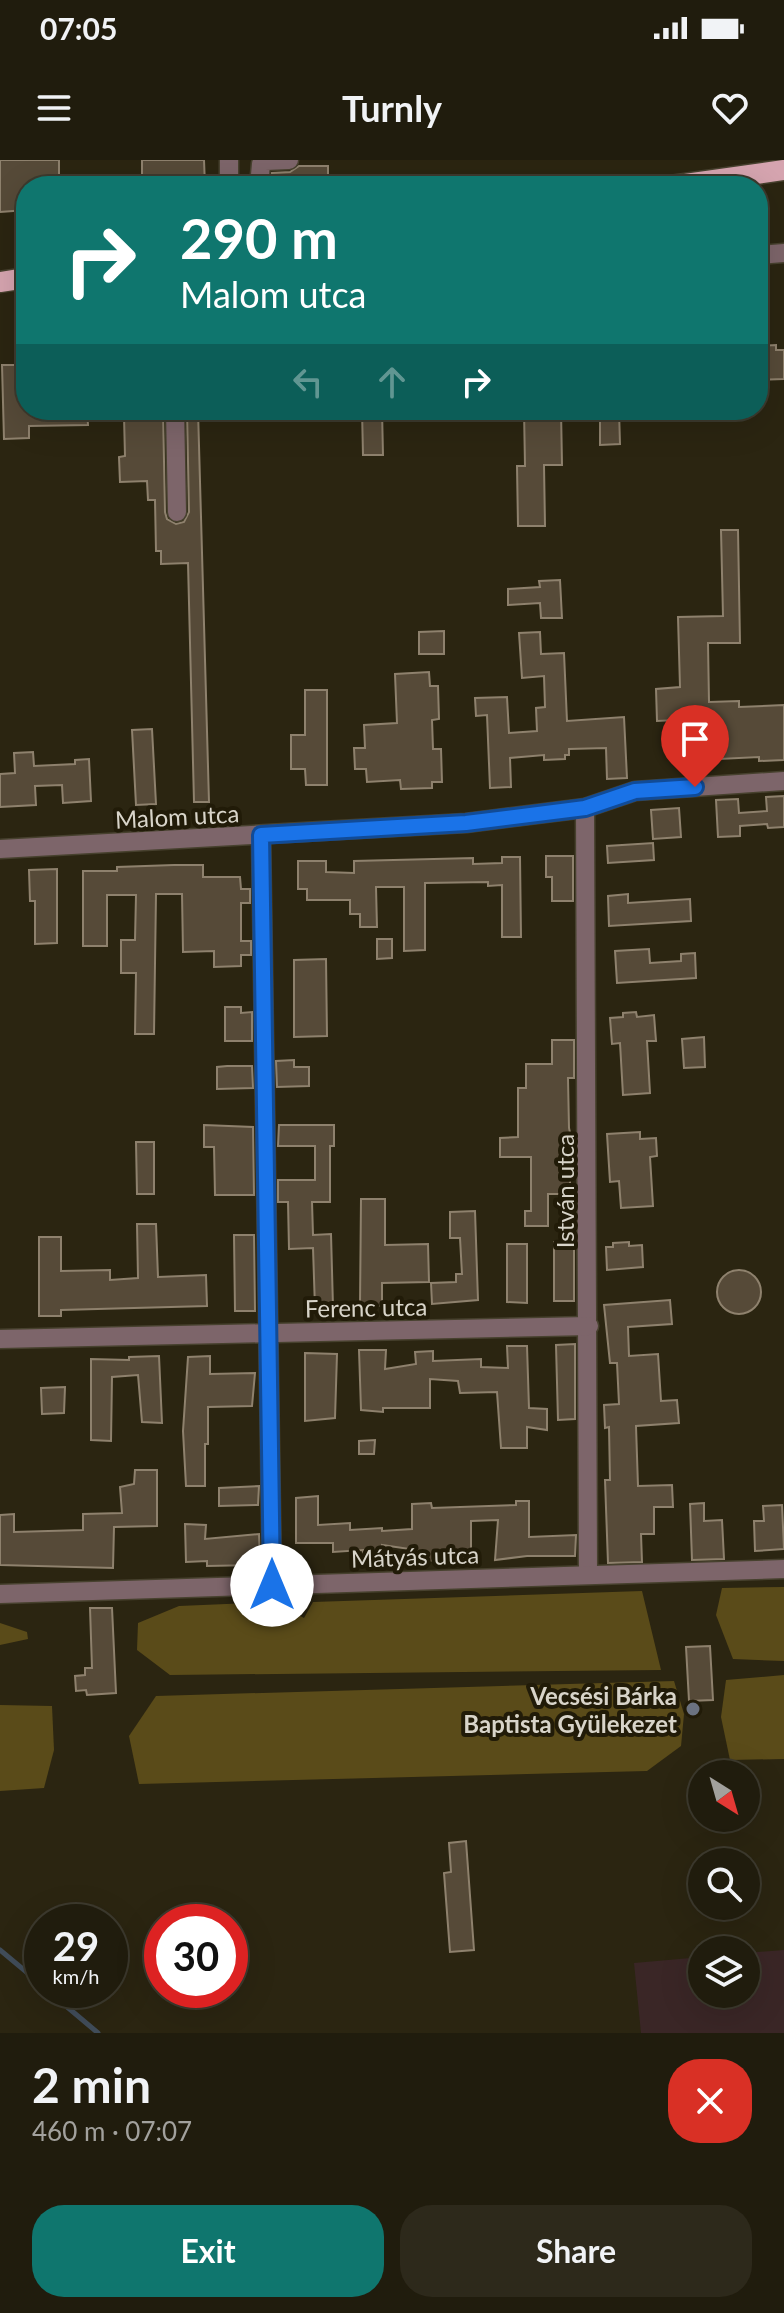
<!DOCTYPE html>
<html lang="en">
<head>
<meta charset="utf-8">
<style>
  :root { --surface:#201c0d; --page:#2d291b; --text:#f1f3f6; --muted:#a2a19d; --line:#3d3a2e; --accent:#0f766e }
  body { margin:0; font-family:Lato,sans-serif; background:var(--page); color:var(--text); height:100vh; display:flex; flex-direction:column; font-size:30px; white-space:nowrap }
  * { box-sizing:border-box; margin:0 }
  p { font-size:26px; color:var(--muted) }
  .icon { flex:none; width:44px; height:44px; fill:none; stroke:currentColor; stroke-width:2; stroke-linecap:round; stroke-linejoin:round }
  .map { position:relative; height:1873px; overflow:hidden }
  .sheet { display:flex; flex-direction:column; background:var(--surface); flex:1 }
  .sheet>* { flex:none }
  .hud { position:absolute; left:16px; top:16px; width:752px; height:244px; border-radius:32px; box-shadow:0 8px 32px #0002,0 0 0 2px var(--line); background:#0f766e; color:#fff; overflow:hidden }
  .needle { width:52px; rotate:143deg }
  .tools { position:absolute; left:688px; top:1600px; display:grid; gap:16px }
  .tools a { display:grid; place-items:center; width:72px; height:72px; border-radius:50%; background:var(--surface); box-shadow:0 8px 32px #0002,0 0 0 2px var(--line); font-size:40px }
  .speed { position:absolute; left:24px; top:1744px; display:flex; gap:16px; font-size:40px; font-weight:700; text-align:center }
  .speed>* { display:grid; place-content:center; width:104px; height:104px; border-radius:50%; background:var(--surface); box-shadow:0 8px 32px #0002,0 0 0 2px var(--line); line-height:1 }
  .speed small { font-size:20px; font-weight:400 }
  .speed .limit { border:12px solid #d22; background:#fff; color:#111 }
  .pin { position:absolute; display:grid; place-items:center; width:68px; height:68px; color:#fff; margin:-82px -34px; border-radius:50% 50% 50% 0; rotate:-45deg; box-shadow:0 0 8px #0007 }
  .pin .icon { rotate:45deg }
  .me { position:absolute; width:88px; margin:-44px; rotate:0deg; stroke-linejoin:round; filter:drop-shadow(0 0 6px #0008) }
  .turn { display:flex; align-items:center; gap:28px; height:168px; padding:0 32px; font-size:36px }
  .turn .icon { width:104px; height:104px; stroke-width:2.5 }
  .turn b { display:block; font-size:56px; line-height:68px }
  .lanes { display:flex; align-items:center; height:76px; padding:0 32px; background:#0003; justify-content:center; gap:40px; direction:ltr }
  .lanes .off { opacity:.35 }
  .round { display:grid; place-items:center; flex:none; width:84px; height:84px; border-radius:32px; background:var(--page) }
  .headline { display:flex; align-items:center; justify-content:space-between; height:136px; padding:0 32px }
  h1 { font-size:48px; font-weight:700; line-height:60px }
  .primary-button { display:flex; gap:16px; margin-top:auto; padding:16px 32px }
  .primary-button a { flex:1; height:92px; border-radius:32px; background:var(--accent); color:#fff; font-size:32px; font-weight:700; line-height:92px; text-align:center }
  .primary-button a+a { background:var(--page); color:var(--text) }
  .status { display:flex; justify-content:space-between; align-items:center; height:56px; padding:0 40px; background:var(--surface); direction:ltr }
  .status svg { height:22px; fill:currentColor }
  header { display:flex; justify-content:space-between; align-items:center; height:104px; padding:0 32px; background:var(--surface); font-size:36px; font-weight:700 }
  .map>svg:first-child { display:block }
</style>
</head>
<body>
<div class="status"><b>07:05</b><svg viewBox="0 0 49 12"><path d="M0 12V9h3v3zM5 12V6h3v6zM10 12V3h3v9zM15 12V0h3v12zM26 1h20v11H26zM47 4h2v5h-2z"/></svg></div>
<header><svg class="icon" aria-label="menu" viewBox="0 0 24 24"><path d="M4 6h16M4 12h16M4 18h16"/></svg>Turnly<svg class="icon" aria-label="heart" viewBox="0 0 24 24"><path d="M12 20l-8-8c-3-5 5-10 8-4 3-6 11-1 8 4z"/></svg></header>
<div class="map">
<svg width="784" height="1873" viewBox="0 0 784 1873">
  <rect width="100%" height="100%" fill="#2b2511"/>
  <polygon fill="#3a2626" points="784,1790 784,1873 641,1873 634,1803 702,1797 702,1834 746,1834 746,1793"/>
  <g fill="#5a4b19">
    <polygon points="784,1427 784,1501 733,1499 716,1455 722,1428"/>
    <polygon points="642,1431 661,1510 170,1515 137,1490 138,1463 179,1446 273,1442 304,1458 313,1442"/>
    <polygon points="0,1463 27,1472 28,1479 0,1485"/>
    <polygon points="784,1515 784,1599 730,1600 721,1557 726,1520"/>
    <polygon points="674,1521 684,1554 681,1586 647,1611 139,1624 129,1576 156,1536"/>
    <polygon points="0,1545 52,1546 54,1590 44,1628 0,1631"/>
  </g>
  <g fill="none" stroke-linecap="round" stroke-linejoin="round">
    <g stroke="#414d5a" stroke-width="5">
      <polyline points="0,1790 42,1825"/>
      <polyline points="47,1830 98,1873"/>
    </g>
  </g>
  <g fill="#564a38" stroke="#8e816d" stroke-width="2">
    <polygon points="0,0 59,0 59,26 25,26 26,50 0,52"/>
    <polygon points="142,0 204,0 205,26 142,26"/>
    <polygon points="299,6 328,6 328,22 271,21 272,13 290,12"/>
    <polygon points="776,185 776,190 784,190 784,219 758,220 758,186"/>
    <polygon points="2,205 26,205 26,250 87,250 88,265 29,266 29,278 4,279"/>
    <polygon points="145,250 163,250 165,352 167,359 176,364 184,362 189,352 187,250 198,250 209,642 194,642 188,403 161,404 161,391 156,391 155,340 148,340 147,321 120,322 119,297 125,296 124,256 145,255"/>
    <polygon points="362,250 382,250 383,295 363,295"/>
    <polygon points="524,250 561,250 562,305 544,305 545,366 518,366 517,306 525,306"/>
    <polygon points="600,250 619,250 620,284 600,285"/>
    <polygon points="721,370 738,370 740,483 708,483 709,542 739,541 739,547 784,545 784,600 759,601 759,597 699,600 697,559 657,561 656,529 680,527 678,457 723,456"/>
    <polygon points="560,420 562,458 541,458 540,443 508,445 508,429 540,427 539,421"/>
    <polygon points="444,471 444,494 419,494 419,472"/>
    <polygon points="540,472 541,494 564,493 567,561 624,557 627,618 607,619 606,588 569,589 569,595 565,595 565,599 544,600 544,595 510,598 511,627 490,628 487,555 476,556 475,538 507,537 509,573 537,571 536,548 545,547 544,516 522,518 519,473"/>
    <polygon points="429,512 430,526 438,526 439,559 432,560 433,589 441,589 442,622 432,622 432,628 401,629 400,620 367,622 366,609 355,609 354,588 365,588 364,565 397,563 395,514"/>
    <polygon points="305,530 327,530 327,625 306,625 305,609 291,609 291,575 305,575"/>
    <polygon points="152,569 156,644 136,645 132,570"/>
    <polygon points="33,592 34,606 75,604 75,600 89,599 91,641 63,643 62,625 35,626 36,645 0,647 0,614 15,613 14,593"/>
    <polygon points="784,636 784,667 768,668 767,664 740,666 740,676 718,677 716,640 738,639 739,653 767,651 766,637"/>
    <polygon points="679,648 681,677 653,679 651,650"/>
    <polygon points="653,683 654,700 608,703 607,686"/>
    <polygon points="546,696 573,696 573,741 552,741 552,717 546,717"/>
    <polygon points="502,697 520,697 521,777 502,777 502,725 488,726 488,722 425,723 425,790 404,791 404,727 376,727 377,767 360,767 360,754 350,754 350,740 307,740 307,729 298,729 298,701 326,701 326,712 354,713 354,701 473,698 473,704 502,703"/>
    <polygon points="174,705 203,705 203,717 240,717 241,729 250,729 250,743 241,743 241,781 251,781 251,795 241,795 241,806 214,807 214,791 183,792 182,734 156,734 154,874 135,874 136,813 121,813 121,780 135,780 136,735 107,735 107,786 83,786 83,711 117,711 117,707"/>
    <polygon points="57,709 57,783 35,784 35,741 30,741 29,710"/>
    <polygon points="628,734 628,743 690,739 691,761 609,766 608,736"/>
    <polygon points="377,779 392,779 392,798 377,799"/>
    <polygon points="649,789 650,803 681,801 681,794 695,793 696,818 617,823 615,791"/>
    <polygon points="326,799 327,876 294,877 294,800"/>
    <polygon points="225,847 241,847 241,853 252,852 252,881 225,881"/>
    <polygon points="636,852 637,857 654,855 656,881 647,881 650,933 623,935 620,883 612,884 610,858 623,857 623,853"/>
    <polygon points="704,877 705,907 684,908 682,879"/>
    <polygon points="552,880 574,880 574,918 568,918 569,968 571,977 574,977 574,997 570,997 570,1034 548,1034 548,1066 525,1066 525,1051 531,1051 531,997 500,997 500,978 518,977 518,928 526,928 526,904 552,904"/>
    <polygon points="294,900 294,907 309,907 309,926 277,927 276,901"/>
    <polygon points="227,906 252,906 253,928 217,929 217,907"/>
    <polygon points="204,965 253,967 254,1035 215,1035 214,987 204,987"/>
    <polygon points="279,965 334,965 334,986 330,986 330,1042 312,1042 313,1075 331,1074 333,1147 315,1148 313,1088 289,1089 288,1042 278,1042 278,1020 315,1020 315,986 278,986"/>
    <polygon points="640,972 640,979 656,978 657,996 650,997 653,1046 621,1048 619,1021 610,1022 607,974"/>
    <polygon points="136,982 154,982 154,1034 137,1034"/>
    <polygon points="361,1039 385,1039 385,1085 428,1084 429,1122 382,1123 382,1146 360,1145"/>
    <polygon points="475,1051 478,1140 432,1144 431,1123 456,1122 456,1114 462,1114 460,1078 450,1078 450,1052"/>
    <polygon points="137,1064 156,1064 158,1117 206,1115 207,1146 61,1150 61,1156 39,1156 39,1077 61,1077 61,1111 110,1110 110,1120 138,1118"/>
    <polygon points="234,1075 254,1075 255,1151 235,1151"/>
    <rect x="554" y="1082" width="20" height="59"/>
    <polygon points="629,1082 629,1086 642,1085 643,1107 607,1110 606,1087 613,1087 613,1083"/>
    <polygon points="507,1084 527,1084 527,1143 507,1142"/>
    <circle cx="739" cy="1132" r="22"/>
    <polygon points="670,1140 672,1164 628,1167 629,1196 658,1194 661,1241 677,1240 679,1263 636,1266 638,1326 672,1325 673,1347 654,1347 654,1374 641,1374 642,1402 608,1403 605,1320 610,1320 609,1267 605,1268 604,1245 619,1244 617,1203 610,1203 604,1145"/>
    <polygon points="575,1184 575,1259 558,1260 556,1185"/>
    <polygon points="507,1186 527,1186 529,1248 547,1249 547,1270 527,1267 527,1288 501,1288 497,1232 460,1233 458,1221 430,1219 430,1248 383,1248 383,1252 361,1250 359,1190 386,1190 385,1209 416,1204 415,1192 433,1191 433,1201 481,1199 481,1207 508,1208"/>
    <polygon points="305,1193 337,1194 335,1258 305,1261"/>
    <polygon points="159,1196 162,1263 142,1262 138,1215 112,1217 111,1281 91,1280 91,1199 129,1200 129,1197"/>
    <polygon points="210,1196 210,1214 255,1213 252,1246 208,1247 208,1284 205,1284 205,1326 186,1326 183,1271 188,1197"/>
    <polygon points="65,1227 64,1253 42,1254 41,1228"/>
    <polygon points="375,1280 374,1294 359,1294 359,1281"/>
    <polygon points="135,1310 157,1310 157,1366 114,1367 113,1408 0,1405 0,1355 14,1354 14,1372 83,1370 83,1354 122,1353 120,1327 134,1324"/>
    <polygon points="259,1326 258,1345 219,1346 219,1328"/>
    <polygon points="318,1336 318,1365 350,1363 350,1370 382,1368 382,1371 412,1369 412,1344 431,1343 432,1348 516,1345 516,1341 529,1341 529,1377 576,1375 575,1396 527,1396 495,1400 498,1360 471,1361 471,1400 410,1401 410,1389 382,1385 383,1400 363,1400 363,1390 333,1392 333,1383 296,1383 296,1338"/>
    <polygon points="704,1343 704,1361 722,1360 724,1399 692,1400 690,1344"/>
    <polygon points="782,1345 784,1389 755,1391 754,1361 764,1361 763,1346"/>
    <polygon points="185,1364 206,1365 205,1379 259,1374 260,1405 207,1406 207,1401 186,1402"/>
    <polygon points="90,1448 112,1448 116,1533 87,1535 86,1530 76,1531 75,1516 85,1515 85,1508 92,1508"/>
    <polygon points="710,1486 713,1540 689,1541 686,1487"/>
    <polygon points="466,1681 474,1790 450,1792 444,1713 451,1712 449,1683"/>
  </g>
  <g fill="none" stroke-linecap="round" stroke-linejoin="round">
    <defs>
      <g id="minor">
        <polyline points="229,26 229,0"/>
        <polyline points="259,26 261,4 265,1 289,0"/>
        <polyline points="758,95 784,93"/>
        <polyline points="175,250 177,352"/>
        <polyline points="585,648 588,1414"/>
        <polyline points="261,675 272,1425"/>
        <polyline points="0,689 466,663 585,648 635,631 784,621"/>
        <polyline points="0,1179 589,1166"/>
        <polyline points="0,1434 784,1409"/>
      </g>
      <g id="major">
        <polyline points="671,26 784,10"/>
        <polyline points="0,122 26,118"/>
      </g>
    </defs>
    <use href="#minor" stroke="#47412e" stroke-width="21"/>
    <use href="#major" stroke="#47412e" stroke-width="23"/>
    <use href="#minor" stroke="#7d656a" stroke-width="18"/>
    <use href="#major" stroke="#d5a4af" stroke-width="20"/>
  </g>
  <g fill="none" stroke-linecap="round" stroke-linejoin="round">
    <defs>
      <polyline id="route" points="272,1425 261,675 466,663 585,648 635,631 695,627"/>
    </defs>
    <use href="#route" stroke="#114b97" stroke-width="20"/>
    <use href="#route" stroke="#1a73e8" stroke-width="14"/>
  </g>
  <circle fill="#6b7280" stroke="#211b08" stroke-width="3" cx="693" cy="1549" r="8"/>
  <g text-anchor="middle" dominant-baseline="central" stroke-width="8" stroke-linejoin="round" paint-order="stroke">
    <g font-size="24" fill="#d8d4c9" stroke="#211b08">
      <text transform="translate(177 656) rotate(-3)">Malom utca</text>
      <text transform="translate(564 1031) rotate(-90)">István utca</text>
      <text transform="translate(366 1147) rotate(-1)">Ferenc utca</text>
      <text transform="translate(415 1396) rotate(-2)">Mátyás utca</text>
    </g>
    <g font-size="24" font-weight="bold" fill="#d8d4c9" stroke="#211b08" text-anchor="end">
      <text x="677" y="1535">Vecsési Bárka<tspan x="677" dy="28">Baptista Gyülekezet</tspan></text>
    </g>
  </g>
</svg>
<div class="tools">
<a><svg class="needle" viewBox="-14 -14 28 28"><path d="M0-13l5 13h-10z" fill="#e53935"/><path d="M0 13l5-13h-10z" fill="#a2a19d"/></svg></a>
<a><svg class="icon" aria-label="search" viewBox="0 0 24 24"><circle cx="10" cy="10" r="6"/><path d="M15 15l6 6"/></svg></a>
<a><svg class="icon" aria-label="layers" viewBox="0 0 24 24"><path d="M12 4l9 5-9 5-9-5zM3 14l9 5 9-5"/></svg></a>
</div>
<div class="speed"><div>29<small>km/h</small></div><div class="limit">30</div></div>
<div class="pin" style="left:695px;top:627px;background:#d93025"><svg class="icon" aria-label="arrive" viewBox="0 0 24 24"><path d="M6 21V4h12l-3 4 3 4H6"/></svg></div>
<svg class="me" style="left:272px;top:1425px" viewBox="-20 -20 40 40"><circle r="19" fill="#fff"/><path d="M0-13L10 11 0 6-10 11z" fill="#1a73e8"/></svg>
<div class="hud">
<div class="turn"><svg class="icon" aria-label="right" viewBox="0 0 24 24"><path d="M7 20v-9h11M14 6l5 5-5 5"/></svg><div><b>290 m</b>Malom utca</div></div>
<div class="lanes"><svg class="icon off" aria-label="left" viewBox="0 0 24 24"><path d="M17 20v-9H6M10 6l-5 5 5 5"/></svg><svg class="icon off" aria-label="ahead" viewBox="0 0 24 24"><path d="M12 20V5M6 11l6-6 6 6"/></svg><svg class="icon" aria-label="right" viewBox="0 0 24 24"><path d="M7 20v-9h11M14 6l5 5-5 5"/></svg></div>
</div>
</div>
<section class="sheet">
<div class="headline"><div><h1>2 min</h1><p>460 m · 07:07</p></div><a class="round" style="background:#d93025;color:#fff"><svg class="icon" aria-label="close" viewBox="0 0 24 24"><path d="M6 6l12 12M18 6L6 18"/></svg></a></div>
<div class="primary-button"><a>Exit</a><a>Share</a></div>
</section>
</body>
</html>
